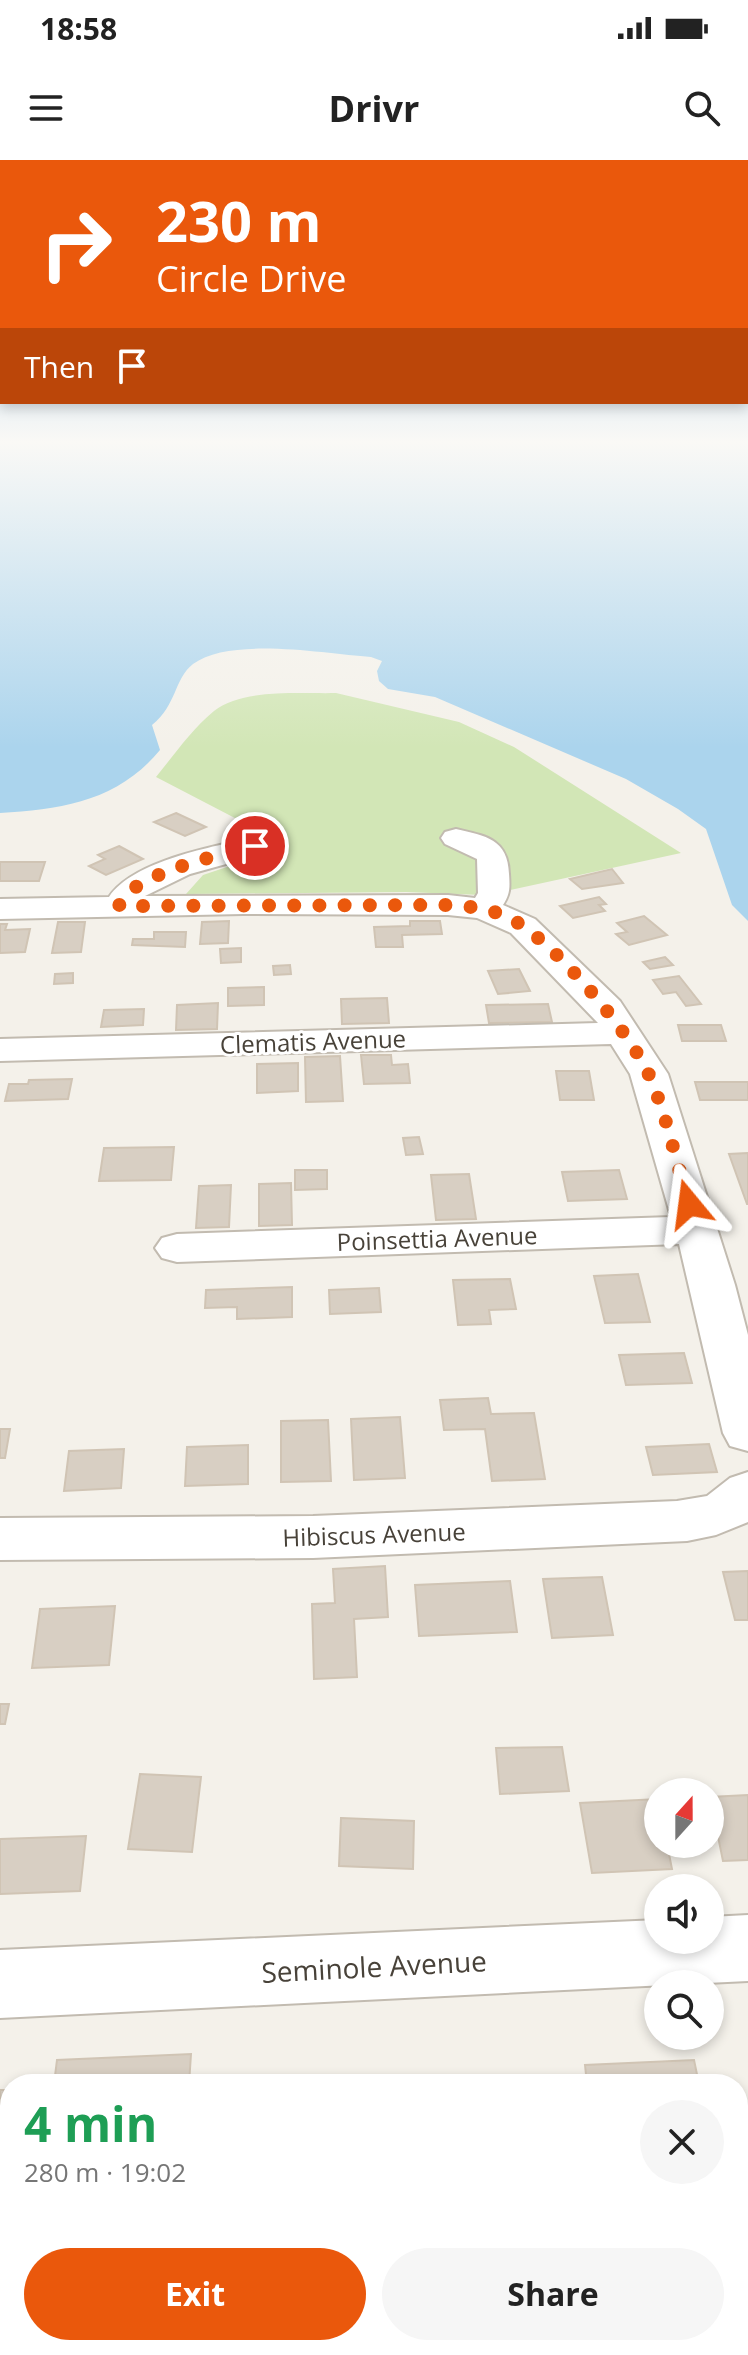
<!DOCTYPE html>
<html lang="en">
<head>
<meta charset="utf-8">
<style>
  :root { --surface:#fff; --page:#f6f6f6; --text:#222; --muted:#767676; --accent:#ea580c }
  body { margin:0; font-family:"Open Sans",sans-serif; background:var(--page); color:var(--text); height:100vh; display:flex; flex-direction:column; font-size:30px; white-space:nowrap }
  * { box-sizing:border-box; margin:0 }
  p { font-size:26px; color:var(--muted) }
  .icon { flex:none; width:44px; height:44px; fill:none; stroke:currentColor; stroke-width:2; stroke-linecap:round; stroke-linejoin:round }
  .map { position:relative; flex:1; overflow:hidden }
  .drawer { position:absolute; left:0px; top:1914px; width:748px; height:282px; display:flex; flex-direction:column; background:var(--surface); border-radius:32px 32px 0 0; box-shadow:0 4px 12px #0003 }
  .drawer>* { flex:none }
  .top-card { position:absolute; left:0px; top:0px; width:748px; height:244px; box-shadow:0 4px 12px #0003; background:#ea580c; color:#fff; overflow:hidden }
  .needle { width:52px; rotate:21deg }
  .tools { position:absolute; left:644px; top:1618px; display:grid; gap:16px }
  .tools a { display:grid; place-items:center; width:80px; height:80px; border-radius:50%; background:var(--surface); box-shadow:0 4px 12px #0003; font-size:40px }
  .pin { position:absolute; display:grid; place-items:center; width:68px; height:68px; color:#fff; margin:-34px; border:4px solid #fff; border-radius:50%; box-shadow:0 2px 8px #0007 }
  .me { position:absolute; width:88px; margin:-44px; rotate:344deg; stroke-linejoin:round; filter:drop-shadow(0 0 6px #0008) }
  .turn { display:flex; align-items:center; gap:28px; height:168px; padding:0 24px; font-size:36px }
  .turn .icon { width:104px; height:104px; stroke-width:2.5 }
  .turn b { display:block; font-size:56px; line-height:68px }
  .then { display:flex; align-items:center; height:76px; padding:0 24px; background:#0003; gap:16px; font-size:30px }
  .round { display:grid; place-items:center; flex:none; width:84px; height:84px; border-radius:42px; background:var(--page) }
  .overview { display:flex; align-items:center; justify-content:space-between; height:136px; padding:0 24px }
  h1 { font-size:48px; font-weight:700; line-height:60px; color:#1e9e55 }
  .button { display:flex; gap:16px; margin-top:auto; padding:16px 24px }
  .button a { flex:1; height:92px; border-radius:48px; background:var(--accent); color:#fff; font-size:32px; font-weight:700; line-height:92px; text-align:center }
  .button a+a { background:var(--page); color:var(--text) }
  .status { display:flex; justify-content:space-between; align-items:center; height:56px; padding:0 40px; background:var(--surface); direction:ltr }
  .status svg { height:22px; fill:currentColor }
  header { display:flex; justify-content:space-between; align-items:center; height:104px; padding:0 24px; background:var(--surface); font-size:36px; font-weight:700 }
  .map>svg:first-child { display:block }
</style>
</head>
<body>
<div class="status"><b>18:58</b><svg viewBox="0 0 49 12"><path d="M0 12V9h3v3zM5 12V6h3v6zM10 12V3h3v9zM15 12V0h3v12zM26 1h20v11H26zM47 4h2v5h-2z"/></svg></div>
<header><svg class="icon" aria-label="menu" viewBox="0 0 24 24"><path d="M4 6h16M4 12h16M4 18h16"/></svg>Drivr<svg class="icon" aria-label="search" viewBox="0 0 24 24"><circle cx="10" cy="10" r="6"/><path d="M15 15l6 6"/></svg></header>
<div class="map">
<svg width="748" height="2195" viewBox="0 0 748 2195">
  <rect width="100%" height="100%" fill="#f4f1ea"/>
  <path fill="#d2e6b6" d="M336,533L459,562L514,587L681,693L506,731L507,736L406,732L186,734L203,715L289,686L156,617C174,595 192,569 214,551C243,528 300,534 336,533Z"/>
  <path fill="#abd4ed" d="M0,281H748V761L732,745L706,669L678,649L626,619L435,537L388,529L379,521L377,511L382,501L371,497C326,494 230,476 193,504C174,519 177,545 152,565L160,590C118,641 63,649 0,653Z"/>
  <g fill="#d8cfc3" stroke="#d0c4b4" stroke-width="2">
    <polygon points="176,653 206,667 185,676 154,662"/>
    <polygon points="119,686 143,699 106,715 89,706 105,699 98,695"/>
    <polygon points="0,702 45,702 39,721 0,721"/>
    <polygon points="612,709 623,723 582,729 570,719"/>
    <polygon points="599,737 606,744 599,745 605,751 573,758 560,746"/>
    <polygon points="644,756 667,775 629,785 616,774 627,772 617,763"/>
    <polygon points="229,761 228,783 200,784 202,762"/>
    <polygon points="410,761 440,761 442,774 402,775 403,787 376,787 374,767 410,766"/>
    <polygon points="58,762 85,762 81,792 52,793"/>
    <polygon points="0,764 7,764 5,770 30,769 25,792 0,793"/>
    <polygon points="154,772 186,772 185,787 132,785 133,779 154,779"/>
    <polygon points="241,788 241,802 221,803 220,789"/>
    <polygon points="665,797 673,805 650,809 643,802"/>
    <polygon points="290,805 291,814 274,815 273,806"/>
    <polygon points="519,809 530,831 498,834 488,811"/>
    <polygon points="73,813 73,823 54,824 55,814"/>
    <polygon points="679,816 701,844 686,846 676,832 663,834 653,820"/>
    <polygon points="264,827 264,845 228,846 228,828"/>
    <polygon points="387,838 389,863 342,864 341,839"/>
    <polygon points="218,843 217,869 176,870 177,845"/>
    <polygon points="548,844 552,862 489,863 486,845"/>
    <polygon points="144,849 143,865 101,867 104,850"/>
    <polygon points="678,865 721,865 726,881 682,881"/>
    <polygon points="361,895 391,895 392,905 408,904 410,923 364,924"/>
    <polygon points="340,896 343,941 306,942 305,897"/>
    <polygon points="298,903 298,931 257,933 257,904"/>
    <polygon points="556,911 589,911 594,940 560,940"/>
    <polygon points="72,919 68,939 5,941 9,924 28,924 29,920"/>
    <polygon points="695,922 748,922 748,940 700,940"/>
    <polygon points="419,977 423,994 406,995 403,978"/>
    <polygon points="174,987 171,1020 99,1021 104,988"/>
    <polygon points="748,993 748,1044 747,1044 729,994"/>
    <polygon points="295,1010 327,1010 327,1029 295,1030"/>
    <polygon points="619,1010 627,1039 568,1041 562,1012"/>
    <polygon points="469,1014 476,1059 436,1060 431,1015"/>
    <polygon points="291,1023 292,1065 259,1066 259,1024"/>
    <polygon points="231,1025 229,1067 196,1068 199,1026"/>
    <polygon points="638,1114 650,1162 605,1163 594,1116"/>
    <polygon points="510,1119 516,1149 489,1150 491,1164 458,1165 453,1120"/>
    <polygon points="292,1127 292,1157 237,1159 237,1147 205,1148 206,1130"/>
    <polygon points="379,1128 381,1152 330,1154 329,1130"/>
    <polygon points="684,1193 692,1223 626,1225 619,1195"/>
    <polygon points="488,1238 491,1254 534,1253 545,1319 492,1321 485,1269 444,1270 440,1240"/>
    <polygon points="400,1257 405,1318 354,1320 351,1259"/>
    <polygon points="328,1260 331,1321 281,1322 281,1261"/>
    <polygon points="0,1269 10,1269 5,1298 0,1298"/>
    <polygon points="709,1284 717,1312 653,1315 646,1287"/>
    <polygon points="248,1285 248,1324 185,1326 187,1287"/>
    <polygon points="124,1289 121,1328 64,1331 69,1291"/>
    <polygon points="385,1406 388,1457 354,1459 357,1517 314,1519 312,1444 335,1443 333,1409"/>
    <polygon points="748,1411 748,1460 735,1460 723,1412"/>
    <polygon points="602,1417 613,1475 552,1478 543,1419"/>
    <polygon points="510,1421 517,1472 419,1476 415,1425"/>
    <polygon points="115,1446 109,1505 32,1508 40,1449"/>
    <polygon points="0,1544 9,1544 5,1564 0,1564"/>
    <polygon points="562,1587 569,1631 500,1634 496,1588"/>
    <polygon points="140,1614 201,1617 192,1692 128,1689"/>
    <polygon points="748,1635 748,1700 723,1701 710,1637"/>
    <polygon points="658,1639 658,1684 667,1684 672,1709 592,1713 580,1643"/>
    <polygon points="341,1658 414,1661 413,1709 339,1706"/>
    <polygon points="86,1676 80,1731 0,1734 0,1679"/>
    <polygon points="191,1894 189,1924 54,1924 57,1900"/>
    <polygon points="694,1900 699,1924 587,1924 585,1905"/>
    <polygon points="0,1930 10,1930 9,2006 0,2007"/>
  </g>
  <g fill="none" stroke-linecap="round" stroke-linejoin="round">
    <defs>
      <g id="minor">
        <path d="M456,669C486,676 508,679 509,714C510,728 510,734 503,745L535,759L620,841L668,914L735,1125L748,1175V1291L730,1286L723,1273L679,1084L177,1102L162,1098L155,1088L162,1078L177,1074L671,1057L630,914L611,884L0,901V879L598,863L511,773L477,758L448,755L243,754L0,759V739L109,737C134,700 213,687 255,677L266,679L270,686L266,693L190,714L145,736L448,735L475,738L478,733L477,699L445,684L441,678L445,672Z"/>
        <polygon points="748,1312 748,1362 716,1375 687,1381 313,1398 0,1400 0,1358 313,1356 677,1341 707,1336 730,1318"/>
        <polygon points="748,1755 748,1821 0,1858 0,1790 658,1760 658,1780 710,1780 710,1757"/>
      </g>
    </defs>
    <use href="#minor" stroke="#c2bbb0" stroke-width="4"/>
    <use href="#minor" fill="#fff" fill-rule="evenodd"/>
  </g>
  <linearGradient id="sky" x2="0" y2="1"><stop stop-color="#8fc1ea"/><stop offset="0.48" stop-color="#faf9f6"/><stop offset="1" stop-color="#faf9f6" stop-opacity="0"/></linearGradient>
  <rect width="748" height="588" fill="url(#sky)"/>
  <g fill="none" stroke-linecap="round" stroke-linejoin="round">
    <path stroke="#ea580c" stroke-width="14" stroke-dasharray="0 25.2" d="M255,686C224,694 129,714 119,746L448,745C471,746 493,749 513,760C556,784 629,871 649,915C667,956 676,1002 689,1044"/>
  </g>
  <g text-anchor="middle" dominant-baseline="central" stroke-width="6" stroke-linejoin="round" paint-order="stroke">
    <g font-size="24" fill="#484239" stroke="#fff">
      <text transform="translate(313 881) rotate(-2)">Clematis Avenue</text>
      <text transform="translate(437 1078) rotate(-2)">Poinsettia Avenue</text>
      <text transform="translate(374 1374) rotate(-2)">Hibiscus Avenue</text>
    </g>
    <g font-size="28" fill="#484239" stroke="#fff">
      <text transform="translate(374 1806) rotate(-3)">Seminole Avenue</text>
    </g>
  </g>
</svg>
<div class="tools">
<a><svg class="needle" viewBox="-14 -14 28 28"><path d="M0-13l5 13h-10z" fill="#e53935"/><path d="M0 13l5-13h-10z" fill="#767676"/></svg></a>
<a><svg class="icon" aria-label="sound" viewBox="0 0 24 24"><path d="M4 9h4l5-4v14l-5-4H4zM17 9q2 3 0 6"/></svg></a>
<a><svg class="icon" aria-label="search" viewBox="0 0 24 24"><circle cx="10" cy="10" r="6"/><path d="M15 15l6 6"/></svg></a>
</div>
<div class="pin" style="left:255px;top:686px;background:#d93025"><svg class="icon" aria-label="arrive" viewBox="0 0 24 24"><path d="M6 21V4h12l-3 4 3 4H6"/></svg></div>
<svg class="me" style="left:689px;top:1044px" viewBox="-20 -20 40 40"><path d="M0-17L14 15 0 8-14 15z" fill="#ea580c" stroke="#fff" stroke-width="4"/></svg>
<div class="top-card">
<div class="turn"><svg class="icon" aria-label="right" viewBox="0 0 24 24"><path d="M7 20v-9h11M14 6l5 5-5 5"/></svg><div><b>230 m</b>Circle Drive</div></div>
<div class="then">Then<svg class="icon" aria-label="arrive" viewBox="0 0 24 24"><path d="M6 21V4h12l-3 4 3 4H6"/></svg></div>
</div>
<section class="drawer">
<div class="overview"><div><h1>4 min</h1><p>280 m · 19:02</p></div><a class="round"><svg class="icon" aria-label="close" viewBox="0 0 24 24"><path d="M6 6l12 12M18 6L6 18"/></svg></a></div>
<div class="button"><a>Exit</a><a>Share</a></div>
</section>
</div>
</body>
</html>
